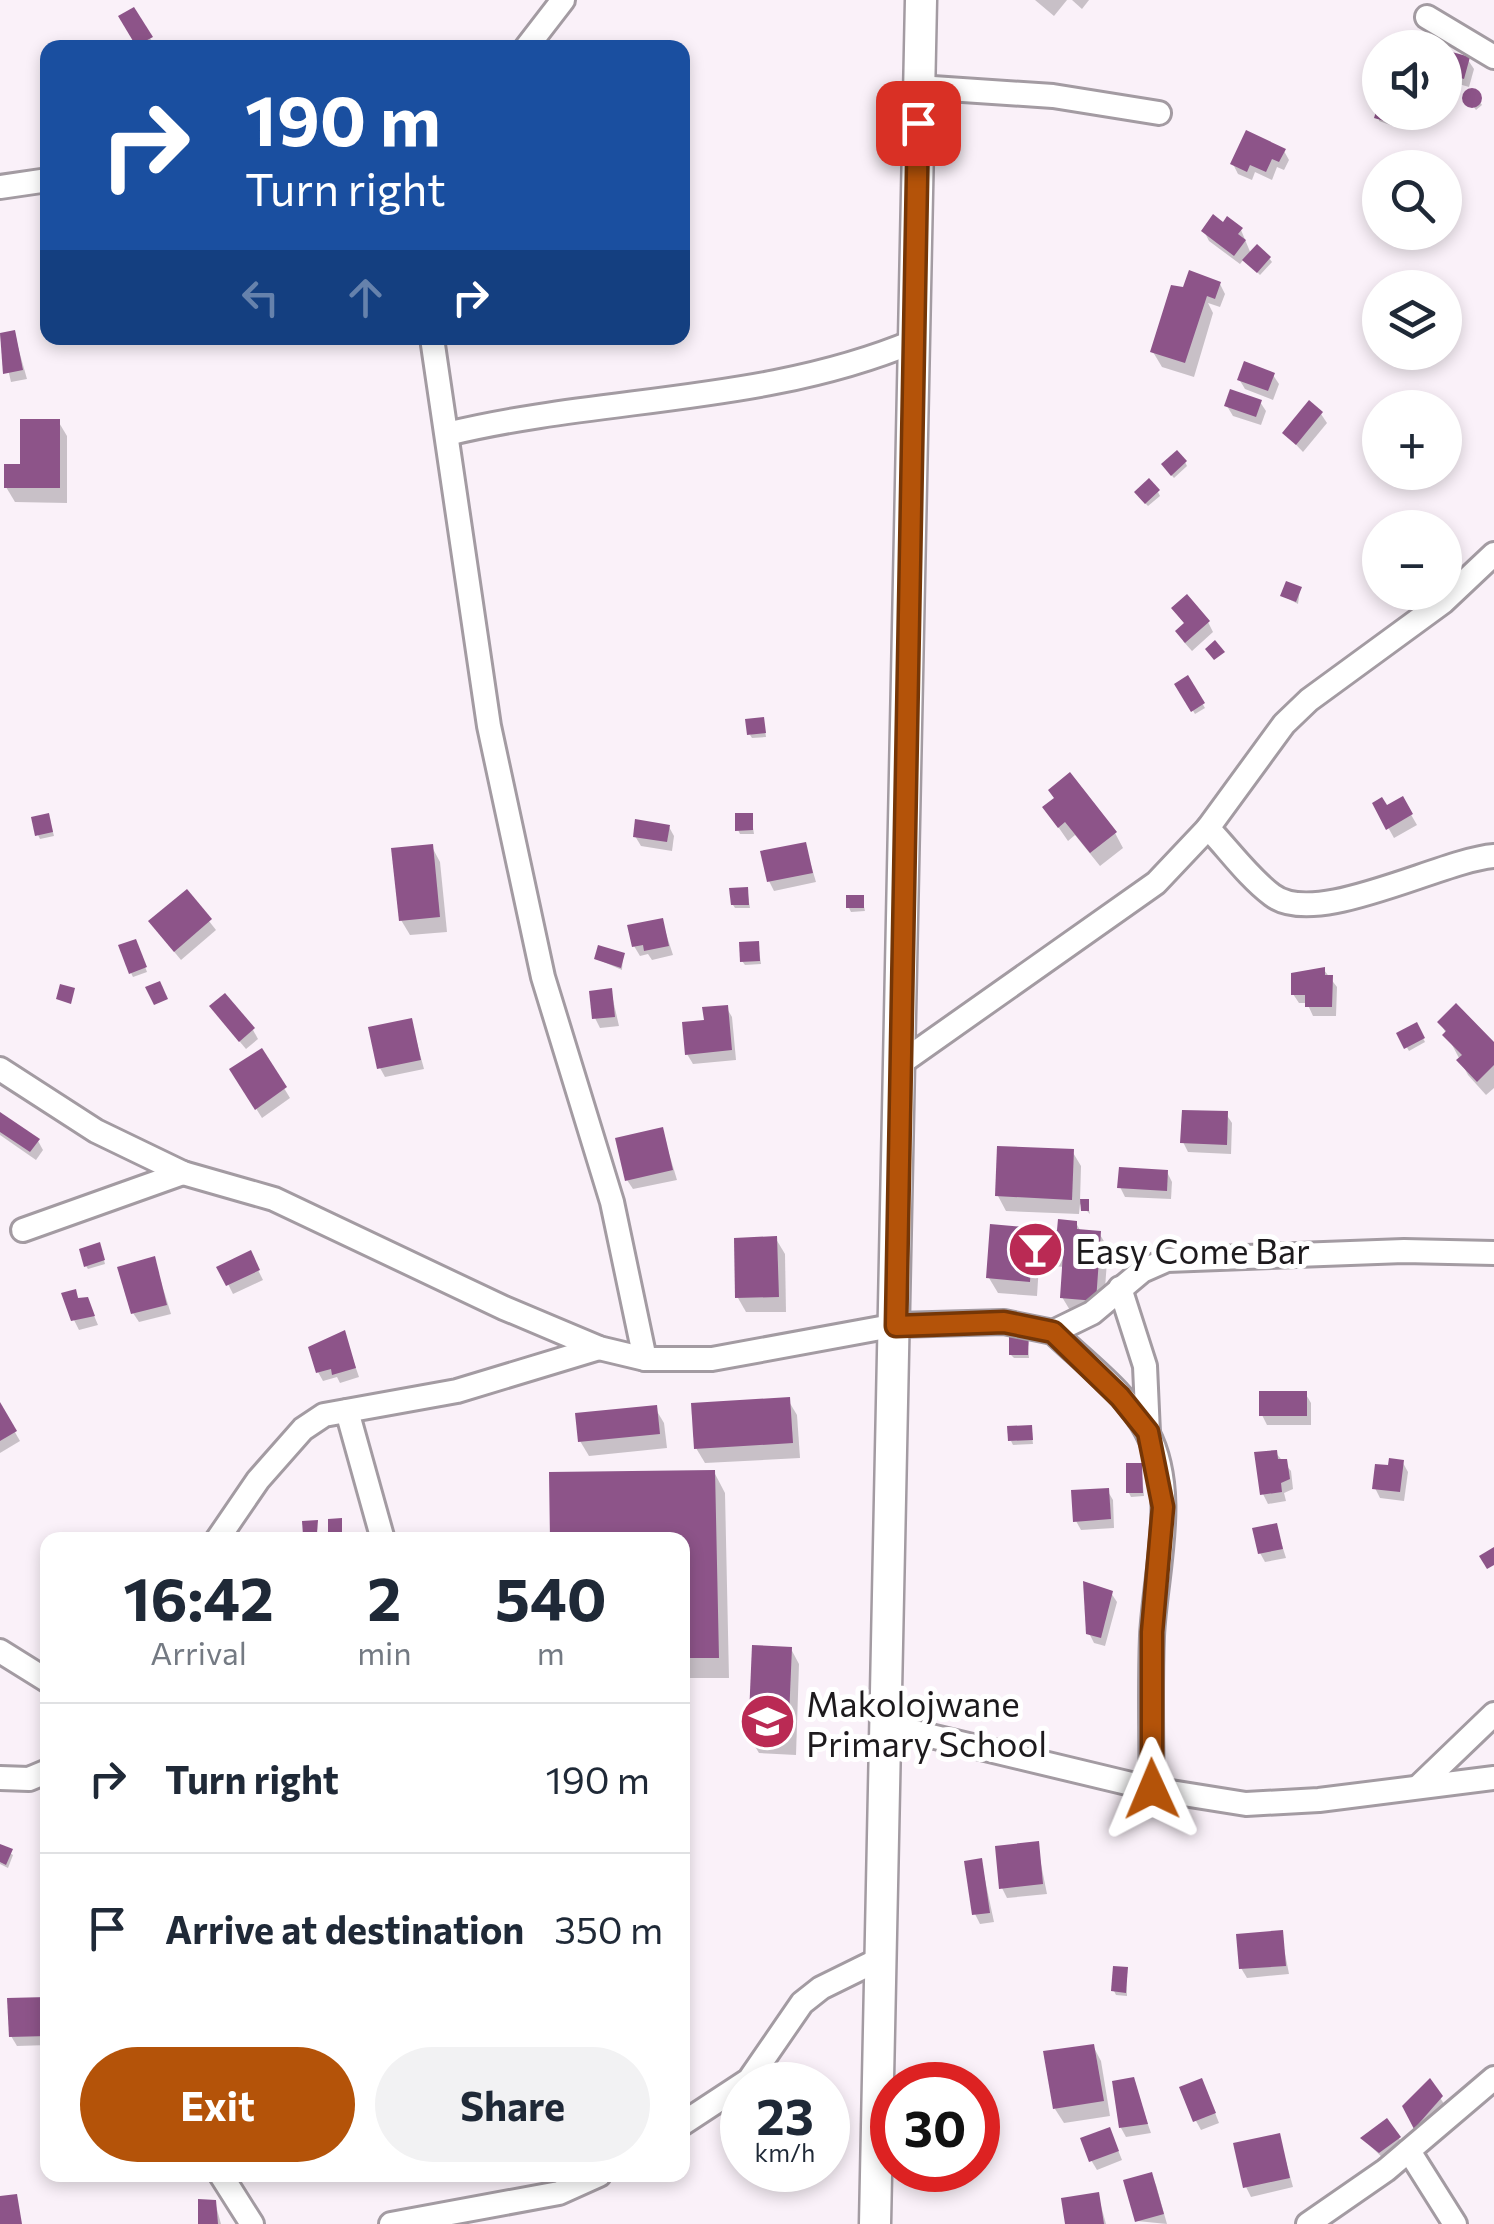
<!DOCTYPE html>
<html lang="en">
<head>
<meta charset="utf-8">
<style>
  :root { --surface:#fff; --page:#f2f2f3; --text:#1f2937; --muted:#747a83; --line:#e0e1e3; --accent:#b45309 }
  body { margin:0; font-family:Commissioner,sans-serif; background:var(--page); color:var(--text); height:100vh; display:flex; flex-direction:column; font-size:38px; white-space:nowrap }
  * { box-sizing:border-box; margin:0 }
  p { font-size:32px; color:var(--muted) }
  .icon { flex:none; width:55px; height:55px; fill:none; stroke:currentColor; stroke-width:2; stroke-linecap:round; stroke-linejoin:round }
  .map { position:relative; flex:1; overflow:hidden }
  .panel { position:absolute; left:40px; top:1532px; width:650px; height:650px; display:flex; flex-direction:column; background:var(--surface); border-radius:20px; box-shadow:0 5px 15px #0003 }
  .panel>* { flex:none }
  .guide { position:absolute; left:40px; top:40px; width:650px; height:305px; border-radius:20px; box-shadow:0 5px 15px #0003; background:#1a4fa0; color:#fff; overflow:hidden }
  .controls { position:absolute; left:1362px; top:30px; display:grid; gap:20px }
  .controls a { display:grid; place-items:center; width:100px; height:100px; border-radius:50%; background:var(--surface); box-shadow:0 5px 15px #0003; font-size:50px }
  .speed { position:absolute; left:720px; top:2062px; display:flex; gap:20px; font-size:50px; font-weight:700; text-align:center }
  .speed>* { display:grid; place-content:center; width:130px; height:130px; border-radius:50%; background:var(--surface); box-shadow:0 5px 15px #0003; line-height:1 }
  .speed small { font-size:25px; font-weight:400 }
  .speed .limit { border:15px solid #d22; background:#fff; color:#111 }
  .pin { position:absolute; display:grid; place-items:center; width:85px; height:85px; color:#fff; margin:-42px; border-radius:20px; box-shadow:0 5px 15px #0006 }
  .me { position:absolute; width:110px; margin:-55px; rotate:359deg; stroke-linejoin:round; filter:drop-shadow(0 0 8px #0008) }
  .turn { display:flex; align-items:center; gap:35px; height:210px; padding:0 40px; font-size:45px }
  .turn .icon { width:130px; height:130px; stroke-width:2.5 }
  .turn b { display:block; font-size:70px; line-height:85px }
  .lanes { display:flex; align-items:center; height:95px; padding:0 40px; background:#0003; justify-content:center; gap:50px; direction:ltr }
  .lanes .off { opacity:.35 }
  .eta { display:flex; justify-content:space-evenly; align-items:center; height:170px; text-align:center }
  .eta b { font-size:60px; font-weight:700; line-height:70px }
  .primary-button { display:flex; gap:20px; margin-top:auto; padding:20px 40px }
  .primary-button a { flex:1; height:115px; border-radius:60px; background:var(--accent); color:#fff; font-size:40px; font-weight:700; line-height:115px; text-align:center }
  .primary-button a+a { background:var(--page); color:var(--text) }
  ul { padding:0; list-style:none }
  li { display:flex; align-items:center; gap:30px; height:150px; padding:0 40px; border-top:2px solid var(--line) }
  li div { flex:1 }
  li b { display:block; font-size:38px }
  li em { font-style:normal }
  .map>svg:first-child { display:block }
</style>
</head>
<body>
<div class="map">
<svg width="1494" height="2224" viewBox="0 0 1494 2224">
  <rect width="100%" height="100%" fill="#faf1f9"/>
  <g fill="#0003">
    <polygon points="1035,0 1067,0 1054,16"/>
    <polygon points="1072,0 1089,0 1082,9"/>
    <polygon points="133,10 156,48 140,48 127,26"/>
    <polygon points="1445,53 1468,60 1474,69 1469,87 1445,80"/>
    <polygon points="1474,92 1482,105 1476,110 1466,97"/>
    <polygon points="1380,108 1380,112 1397,112 1393,126 1379,121"/>
    <polygon points="1284,151 1289,160 1284,170 1277,167 1272,180 1255,172 1252,180 1238,174 1233,164"/>
    <polygon points="1223,225 1241,230 1251,254 1269,258 1272,262 1260,275 1244,259 1240,264 1209,241 1204,231"/>
    <polygon points="1220,284 1225,294 1220,307 1208,303 1213,313 1194,377 1162,367 1153,352 1189,293"/>
    <polygon points="14,333 27,379 11,382 0,335"/>
    <polygon points="1273,375 1279,384 1273,400 1245,389 1239,379"/>
    <polygon points="1260,402 1266,411 1261,425 1233,416 1227,406"/>
    <polygon points="1321,414 1327,423 1303,452 1285,433"/>
    <polygon points="58,421 67,436 67,503 15,502 6,487"/>
    <polygon points="1185,462 1187,466 1174,478 1166,469"/>
    <polygon points="1158,492 1160,496 1148,506 1139,497"/>
    <polygon points="1300,589 1298,604 1283,596"/>
    <polygon points="1180,618 1208,622 1213,632 1192,651 1183,641 1186,625"/>
    <polygon points="1187,678 1205,708 1195,714 1177,685"/>
    <polygon points="764,723 766,737 752,738 750,735"/>
    <polygon points="1402,799 1417,825 1394,838 1375,804 1386,809"/>
    <polygon points="1045,808 1115,833 1123,848 1100,866 1075,835 1068,841"/>
    <polygon points="751,815 754,834 740,834 738,830"/>
    <polygon points="50,820 54,836 40,839 38,835"/>
    <polygon points="669,827 674,836 672,851 641,846 635,836"/>
    <polygon points="805,845 816,882 774,891 769,881"/>
    <polygon points="432,847 440,862 447,932 410,935 401,920"/>
    <polygon points="747,890 750,908 735,908 733,905"/>
    <polygon points="186,892 216,930 181,960 157,931"/>
    <polygon points="862,898 865,911 851,912 849,908"/>
    <polygon points="662,921 673,955 652,960 648,954 640,956 634,946"/>
    <polygon points="758,944 761,964 745,965 742,961"/>
    <polygon points="137,946 147,972 133,977 131,973"/>
    <polygon points="623,956 622,970 597,959"/>
    <polygon points="1324,970 1337,987 1336,1016 1313,1016 1307,1003 1299,1003 1293,994"/>
    <polygon points="611,991 619,1026 600,1028 595,1018"/>
    <polygon points="726,1007 732,1017 736,1060 693,1064 687,1054 707,1022"/>
    <polygon points="218,1016 253,1030 258,1039 246,1049"/>
    <polygon points="411,1021 424,1069 385,1077 380,1068"/>
    <polygon points="1440,1022 1494,1045 1494,1088 1486,1095 1468,1075"/>
    <polygon points="1416,1025 1425,1042 1409,1051 1399,1034"/>
    <polygon points="262,1052 290,1098 262,1118 232,1070"/>
    <polygon points="1226,1114 1232,1123 1231,1154 1188,1152 1183,1142"/>
    <polygon points="0,1115 38,1141 43,1150 36,1160 0,1135"/>
    <polygon points="662,1130 677,1180 633,1189 627,1180"/>
    <polygon points="1072,1151 1081,1166 1080,1201 1087,1201 1090,1214 1080,1204 1079,1214 1006,1211 998,1196"/>
    <polygon points="1167,1172 1172,1182 1171,1199 1125,1197 1120,1187"/>
    <polygon points="1076,1223 1081,1232 1099,1233 1108,1248 1103,1315 1071,1312 1062,1297 1065,1267 1039,1265 1037,1296 998,1293 989,1278"/>
    <polygon points="776,1239 785,1254 786,1312 746,1312 738,1298"/>
    <polygon points="101,1249 105,1264 88,1269 86,1266"/>
    <polygon points="250,1254 263,1280 233,1294 220,1268"/>
    <polygon points="154,1259 171,1314 139,1322 133,1313"/>
    <polygon points="75,1292 80,1301 87,1299 98,1325 79,1330 74,1320"/>
    <polygon points="344,1333 359,1377 340,1383 337,1377 323,1381 318,1372"/>
    <polygon points="1027,1337 1029,1358 1014,1358 1011,1355"/>
    <polygon points="1305,1393 1311,1403 1311,1425 1267,1425 1262,1415"/>
    <polygon points="788,1400 797,1415 800,1458 705,1463 696,1448"/>
    <polygon points="0,1406 20,1441 0,1453"/>
    <polygon points="655,1408 664,1423 667,1448 589,1456 580,1441"/>
    <polygon points="1031,1428 1033,1444 1013,1445 1011,1441"/>
    <polygon points="1275,1452 1291,1471 1293,1489 1284,1493 1286,1501 1268,1504 1263,1494"/>
    <polygon points="1403,1463 1408,1472 1404,1501 1380,1498 1375,1488 1390,1468"/>
    <polygon points="1141,1465 1144,1496 1131,1497 1129,1493"/>
    <polygon points="714,1472 725,1493 729,1678 682,1678 682,1540 553,1540"/>
    <polygon points="1107,1490 1113,1500 1114,1528 1081,1530 1076,1521"/>
    <polygon points="1276,1526 1286,1558 1265,1562 1260,1553"/>
    <polygon points="1111,1593 1117,1602 1105,1646 1094,1643 1089,1633"/>
    <polygon points="791,1649 799,1664 796,1755 759,1753 750,1738"/>
    <polygon points="1037,1844 1047,1894 1007,1898 1002,1888"/>
    <polygon points="0,1847 13,1855 8,1868 0,1864"/>
    <polygon points="981,1861 994,1922 980,1924 975,1914"/>
    <polygon points="1281,1933 1289,1974 1247,1978 1241,1968"/>
    <polygon points="1126,1970 1127,1996 1116,1995 1114,1991"/>
    <polygon points="48,1999 48,2045 17,2046 11,2036"/>
    <polygon points="1093,2046 1101,2061 1110,2116 1064,2123 1055,2109"/>
    <polygon points="1132,2080 1151,2133 1126,2137 1121,2128"/>
    <polygon points="1430,2082 1446,2107 1421,2136 1405,2106"/>
    <polygon points="1206,2090 1219,2123 1201,2130 1196,2121"/>
    <polygon points="1279,2136 1293,2187 1251,2197 1246,2187"/>
    <polygon points="1399,2138 1404,2147 1386,2161 1363,2139"/>
    <polygon points="1114,2140 1122,2160 1097,2170 1091,2160"/>
    <polygon points="396,2175 430,2175 430,2178"/>
    <polygon points="1151,2175 1156,2185 1167,2224 1137,2221"/>
    <polygon points="1098,2195 1106,2224 1067,2224"/>
    <polygon points="215,2202 221,2224 201,2224"/>
  </g>
  <g fill="#8d5489">
    <polygon points="134,7 153,37 136,46 118,16"/>
    <polygon points="1445,50 1470,57 1464,79 1445,73"/>
    <circle cx="1472" cy="98" r="10"/>
    <polygon points="1379,102 1380,112 1394,112 1391,123 1374,118"/>
    <polygon points="1246,130 1286,149 1279,162 1272,159 1266,172 1250,165 1247,172 1230,164"/>
    <polygon points="1213,214 1223,222 1227,216 1243,228 1238,234 1246,240 1234,256 1201,231"/>
    <polygon points="1257,244 1271,257 1257,273 1242,260"/>
    <polygon points="1189,270 1221,282 1215,299 1207,296 1185,363 1150,352 1171,285 1183,287"/>
    <polygon points="15,330 23,370 3,374 0,333"/>
    <polygon points="1244,361 1275,373 1268,391 1237,380"/>
    <polygon points="1230,389 1262,400 1256,417 1224,406"/>
    <polygon points="1309,400 1323,412 1296,445 1282,433"/>
    <polygon points="20,419 60,419 60,488 4,488 4,464 20,464"/>
    <polygon points="1177,450 1187,461 1171,476 1161,464"/>
    <polygon points="1149,478 1160,490 1145,504 1134,492"/>
    <polygon points="1286,581 1302,587 1296,602 1280,596"/>
    <polygon points="1187,594 1210,621 1185,643 1175,631 1184,623 1171,608"/>
    <polygon points="1215,640 1225,652 1214,660 1205,649"/>
    <polygon points="1188,675 1205,703 1191,712 1174,684"/>
    <polygon points="764,717 766,733 747,735 745,719"/>
    <polygon points="1070,772 1117,832 1090,853 1065,822 1058,828 1042,807 1054,798 1048,790"/>
    <polygon points="1403,796 1413,814 1386,830 1372,803 1382,797 1387,805"/>
    <polygon points="49,813 53,832 35,836 31,817"/>
    <polygon points="735,813 753,813 753,830 735,831"/>
    <polygon points="635,819 670,825 667,842 633,837"/>
    <polygon points="806,842 813,873 767,882 760,851"/>
    <polygon points="433,844 440,917 399,921 391,848"/>
    <polygon points="748,887 749,905 731,905 729,888"/>
    <polygon points="187,889 212,919 174,952 148,921"/>
    <rect x="846" y="895" width="18" height="13"/>
    <polygon points="663,918 669,946 644,951 643,945 632,947 627,925"/>
    <polygon points="136,939 147,967 129,974 118,945"/>
    <polygon points="759,941 760,961 740,962 739,942"/>
    <polygon points="598,945 625,953 621,968 594,959"/>
    <polygon points="1325,967 1325,975 1333,975 1332,1007 1305,1007 1305,995 1291,995 1291,973"/>
    <polygon points="160,981 168,999 154,1005 145,987"/>
    <polygon points="60,984 75,988 71,1004 56,999"/>
    <polygon points="612,988 615,1017 592,1019 589,991"/>
    <polygon points="225,993 255,1028 239,1042 209,1006"/>
    <polygon points="1456,1003 1494,1042 1494,1065 1477,1082 1456,1060 1462,1055 1442,1035 1446,1031 1437,1022"/>
    <polygon points="728,1005 732,1050 685,1055 682,1022 704,1020 702,1007"/>
    <polygon points="412,1018 421,1060 377,1069 368,1027"/>
    <polygon points="1417,1022 1425,1038 1404,1049 1396,1033"/>
    <polygon points="262,1048 287,1087 255,1110 229,1069"/>
    <polygon points="1182,1110 1228,1111 1227,1145 1180,1143"/>
    <polygon points="0,1112 40,1139 30,1152 0,1132"/>
    <polygon points="663,1127 673,1170 625,1181 615,1138"/>
    <polygon points="997,1146 1074,1149 1072,1200 995,1196"/>
    <polygon points="1119,1167 1168,1170 1167,1191 1117,1188"/>
    <polygon points="1080,1199 1089,1199 1089,1211 1081,1211"/>
    <polygon points="1058,1219 1077,1221 1077,1229 1101,1231 1096,1301 1060,1298 1063,1253 1032,1251 1030,1282 986,1278 990,1224 1057,1230"/>
    <polygon points="777,1236 779,1297 735,1298 734,1238"/>
    <polygon points="100,1242 105,1260 84,1267 79,1249"/>
    <polygon points="251,1250 260,1270 226,1286 216,1267"/>
    <polygon points="155,1256 167,1305 131,1314 117,1267"/>
    <polygon points="76,1289 78,1298 88,1297 95,1316 71,1321 61,1293"/>
    <polygon points="345,1330 356,1368 332,1375 331,1369 316,1373 308,1347"/>
    <polygon points="1009,1335 1029,1335 1028,1355 1009,1355"/>
    <rect x="1259" y="1391" width="48" height="25"/>
    <polygon points="790,1397 793,1443 694,1449 691,1403"/>
    <polygon points="0,1402 17,1431 0,1441"/>
    <polygon points="657,1405 660,1434 578,1442 575,1413"/>
    <polygon points="1032,1425 1033,1440 1008,1441 1007,1426"/>
    <polygon points="1277,1450 1278,1459 1287,1459 1290,1479 1281,1483 1282,1492 1260,1495 1254,1452"/>
    <polygon points="1389,1458 1404,1460 1400,1492 1372,1489 1375,1464 1388,1465"/>
    <polygon points="1126,1463 1142,1463 1143,1493 1126,1493"/>
    <polygon points="715,1470 719,1658 682,1658 682,1540 550,1540 549,1472"/>
    <polygon points="1109,1488 1111,1519 1073,1522 1071,1490"/>
    <polygon points="342,1518 342,1535 328,1535 328,1519"/>
    <polygon points="318,1520 317,1534 303,1535 302,1521"/>
    <polygon points="1277,1523 1283,1549 1258,1554 1252,1528"/>
    <polygon points="1494,1547 1494,1565 1487,1569 1479,1556"/>
    <polygon points="1083,1581 1113,1591 1101,1638 1086,1634"/>
    <polygon points="752,1645 792,1647 788,1741 748,1739"/>
    <polygon points="1039,1841 1043,1884 999,1889 995,1846"/>
    <polygon points="0,1844 13,1849 6,1865 0,1862"/>
    <polygon points="982,1858 990,1913 972,1915 964,1861"/>
    <polygon points="1283,1930 1286,1966 1239,1969 1236,1934"/>
    <polygon points="1113,1966 1128,1967 1126,1993 1111,1991"/>
    <polygon points="48,1997 48,2036 9,2037 7,1998"/>
    <polygon points="1094,2044 1104,2101 1053,2109 1043,2051"/>
    <polygon points="1134,2077 1148,2124 1119,2128 1112,2081"/>
    <polygon points="1202,2078 1216,2113 1193,2122 1179,2087"/>
    <polygon points="1430,2078 1443,2096 1414,2129 1402,2106"/>
    <polygon points="1387,2118 1401,2137 1379,2153 1360,2138"/>
    <polygon points="1110,2127 1119,2151 1089,2162 1080,2138"/>
    <polygon points="1280,2133 1290,2178 1243,2188 1233,2143"/>
    <polygon points="1152,2172 1164,2214 1135,2222 1123,2180"/>
    <polygon points="1099,2192 1104,2224 1065,2224 1061,2198"/>
    <polygon points="17,2194 22,2224 0,2224 0,2196"/>
    <polygon points="198,2199 216,2200 218,2224 198,2224"/>
  </g>
  <g fill="none" stroke-linecap="round" stroke-linejoin="round">
    <defs>
      <g id="minor">
        <polyline points="1427,17 1494,57"/>
        <polyline points="526,48 563,0"/>
        <polyline points="918,87 1053,96 1159,113"/>
        <polyline points="0,187 48,180"/>
        <polyline points="432,338 489,726 543,977 612,1202 645,1359"/>
        <path d="M447,434C603,396 765,404 915,341"/>
        <path d="M1208,828C1229,850 1248,877 1272,895C1316,929 1441,860 1494,856"/>
        <polyline points="901,1063 1156,883 1208,828 1284,724 1309,700 1443,602 1494,554"/>
        <polyline points="0,1069 96,1131 183,1173 274,1199 504,1308 599,1348 645,1359 712,1359 897,1325 1004,1322 1053,1332 1092,1313 1142,1271 1167,1260 1404,1251 1494,1253"/>
        <polyline points="23,1230 183,1173"/>
        <polyline points="1120,1288 1145,1366 1148,1433"/>
        <path d="M1053,1332C1084,1362 1127,1393 1147,1432C1179,1492 1155,1572 1152,1636C1150,1687 1151,1738 1152,1789"/>
        <polyline points="347,1411 383,1540"/>
        <polyline points="217,1540 258,1480 303,1429 324,1415 457,1391 599,1348"/>
        <polyline points="0,1651 48,1681"/>
        <polyline points="889,1726 1152,1789 1246,1804 1319,1800 1494,1778"/>
        <polyline points="0,1778 29,1779 48,1771"/>
        <polyline points="1418,1787 1494,1714"/>
        <polyline points="682,2124 749,2080 802,2003 821,1988 882,1958"/>
        <polyline points="1409,2151 1455,2224"/>
        <polyline points="221,2175 252,2224"/>
        <polyline points="391,2224 559,2193 599,2175"/>
        <polyline points="1308,2224 1386,2170 1494,2078"/>
      </g>
      <polyline id="major" points="875,2224 921,0"/>
    </defs>
    <use href="#minor" stroke="#a39ba2" stroke-width="28"/>
    <use href="#major" stroke="#a39ba2" stroke-width="35"/>
    <use href="#minor" stroke="#fff" stroke-width="22"/>
    <use href="#major" stroke="#fff" stroke-width="30"/>
  </g>
  <g fill="none" stroke-linecap="round" stroke-linejoin="round">
    <defs>
      <polyline id="route" points="918,123 896,1326 1004,1322 1053,1332 1120,1397 1148,1432 1163,1507 1152,1632 1152,1789"/>
    </defs>
    <use href="#route" stroke="#753606" stroke-width="25"/>
    <use href="#route" stroke="#b45309" stroke-width="18"/>
  </g>
  <defs>
    <symbol id="bar-disc" viewBox="-11 -11 22 22"><circle r="9.5" fill="#ba2a54" stroke="#fff"/><path d="M-6-5H6L.8 .8V4.5H3.5V6h-7V4.5H-.8V.8Z" fill="#fff"/></symbol>
    <symbol id="school-disc" viewBox="-11 -11 22 22"><circle r="9.5" fill="#ba2a54" stroke="#fff"/><path d="M0-5L7-2L0 1L-7-2ZM-4 1L0 2.5L4 1V4Q0 6-4 4Z" fill="#fff"/></symbol>
  </defs>
  <g fill-rule="evenodd">
    <use href="#bar-disc" x="1004" y="1218" width="63" height="63"/>
    <use href="#school-disc" x="736" y="1690" width="63" height="63"/>
  </g>
  <g text-anchor="middle" dominant-baseline="central" stroke-width="10" stroke-linejoin="round" paint-order="stroke">
    <g font-size="35" fill="#1d1a1d" stroke="#fff" text-anchor="start">
      <text x="1075" y="1249">Easy Come Bar</text>
      <text x="806" y="1702">Makolojwane<tspan x="806" dy="40">Primary School</tspan></text>
    </g>
  </g>
</svg>
<div class="controls">
<a><svg class="icon" aria-label="sound" viewBox="0 0 24 24"><path d="M4 9h4l5-4v14l-5-4H4zM17 9q2 3 0 6"/></svg></a>
<a><svg class="icon" aria-label="search" viewBox="0 0 24 24"><circle cx="10" cy="10" r="6"/><path d="M15 15l6 6"/></svg></a>
<a><svg class="icon" aria-label="layers" viewBox="0 0 24 24"><path d="M12 4l9 5-9 5-9-5zM3 14l9 5 9-5"/></svg></a>
<a>+</a>
<a>−</a>
</div>
<div class="speed"><div>23<small>km/h</small></div><div class="limit">30</div></div>
<div class="pin" style="left:918px;top:123px;background:#d93025"><svg class="icon" aria-label="arrive" viewBox="0 0 24 24"><path d="M6 21V4h12l-3 4 3 4H6"/></svg></div>
<svg class="me" style="left:1152px;top:1789px" viewBox="-20 -20 40 40"><path d="M0-17L14 15 0 8-14 15z" fill="#b45309" stroke="#fff" stroke-width="4"/></svg>
<div class="guide">
<div class="turn"><svg class="icon" aria-label="right" viewBox="0 0 24 24"><path d="M7 20v-9h11M14 6l5 5-5 5"/></svg><div><b>190 m</b>Turn right</div></div>
<div class="lanes"><svg class="icon off" aria-label="left" viewBox="0 0 24 24"><path d="M17 20v-9H6M10 6l-5 5 5 5"/></svg><svg class="icon off" aria-label="ahead" viewBox="0 0 24 24"><path d="M12 20V5M6 11l6-6 6 6"/></svg><svg class="icon" aria-label="right" viewBox="0 0 24 24"><path d="M7 20v-9h11M14 6l5 5-5 5"/></svg></div>
</div>
<section class="panel">
<div class="eta">
<div><b>16:42</b><p>Arrival</p></div>
<div><b>2</b><p>min</p></div>
<div><b>540</b><p>m</p></div>
</div>
<ul>
<li><svg class="icon" aria-label="right" viewBox="0 0 24 24"><path d="M7 20v-9h11M14 6l5 5-5 5"/></svg><div><b>Turn right</b></div><em>190 m</em></li>
<li><svg class="icon" aria-label="arrive" viewBox="0 0 24 24"><path d="M6 21V4h12l-3 4 3 4H6"/></svg><div><b>Arrive at destination</b></div><em>350 m</em></li>
</ul>
<div class="primary-button"><a>Exit</a><a>Share</a></div>
</section>
</div>
</body>
</html>
